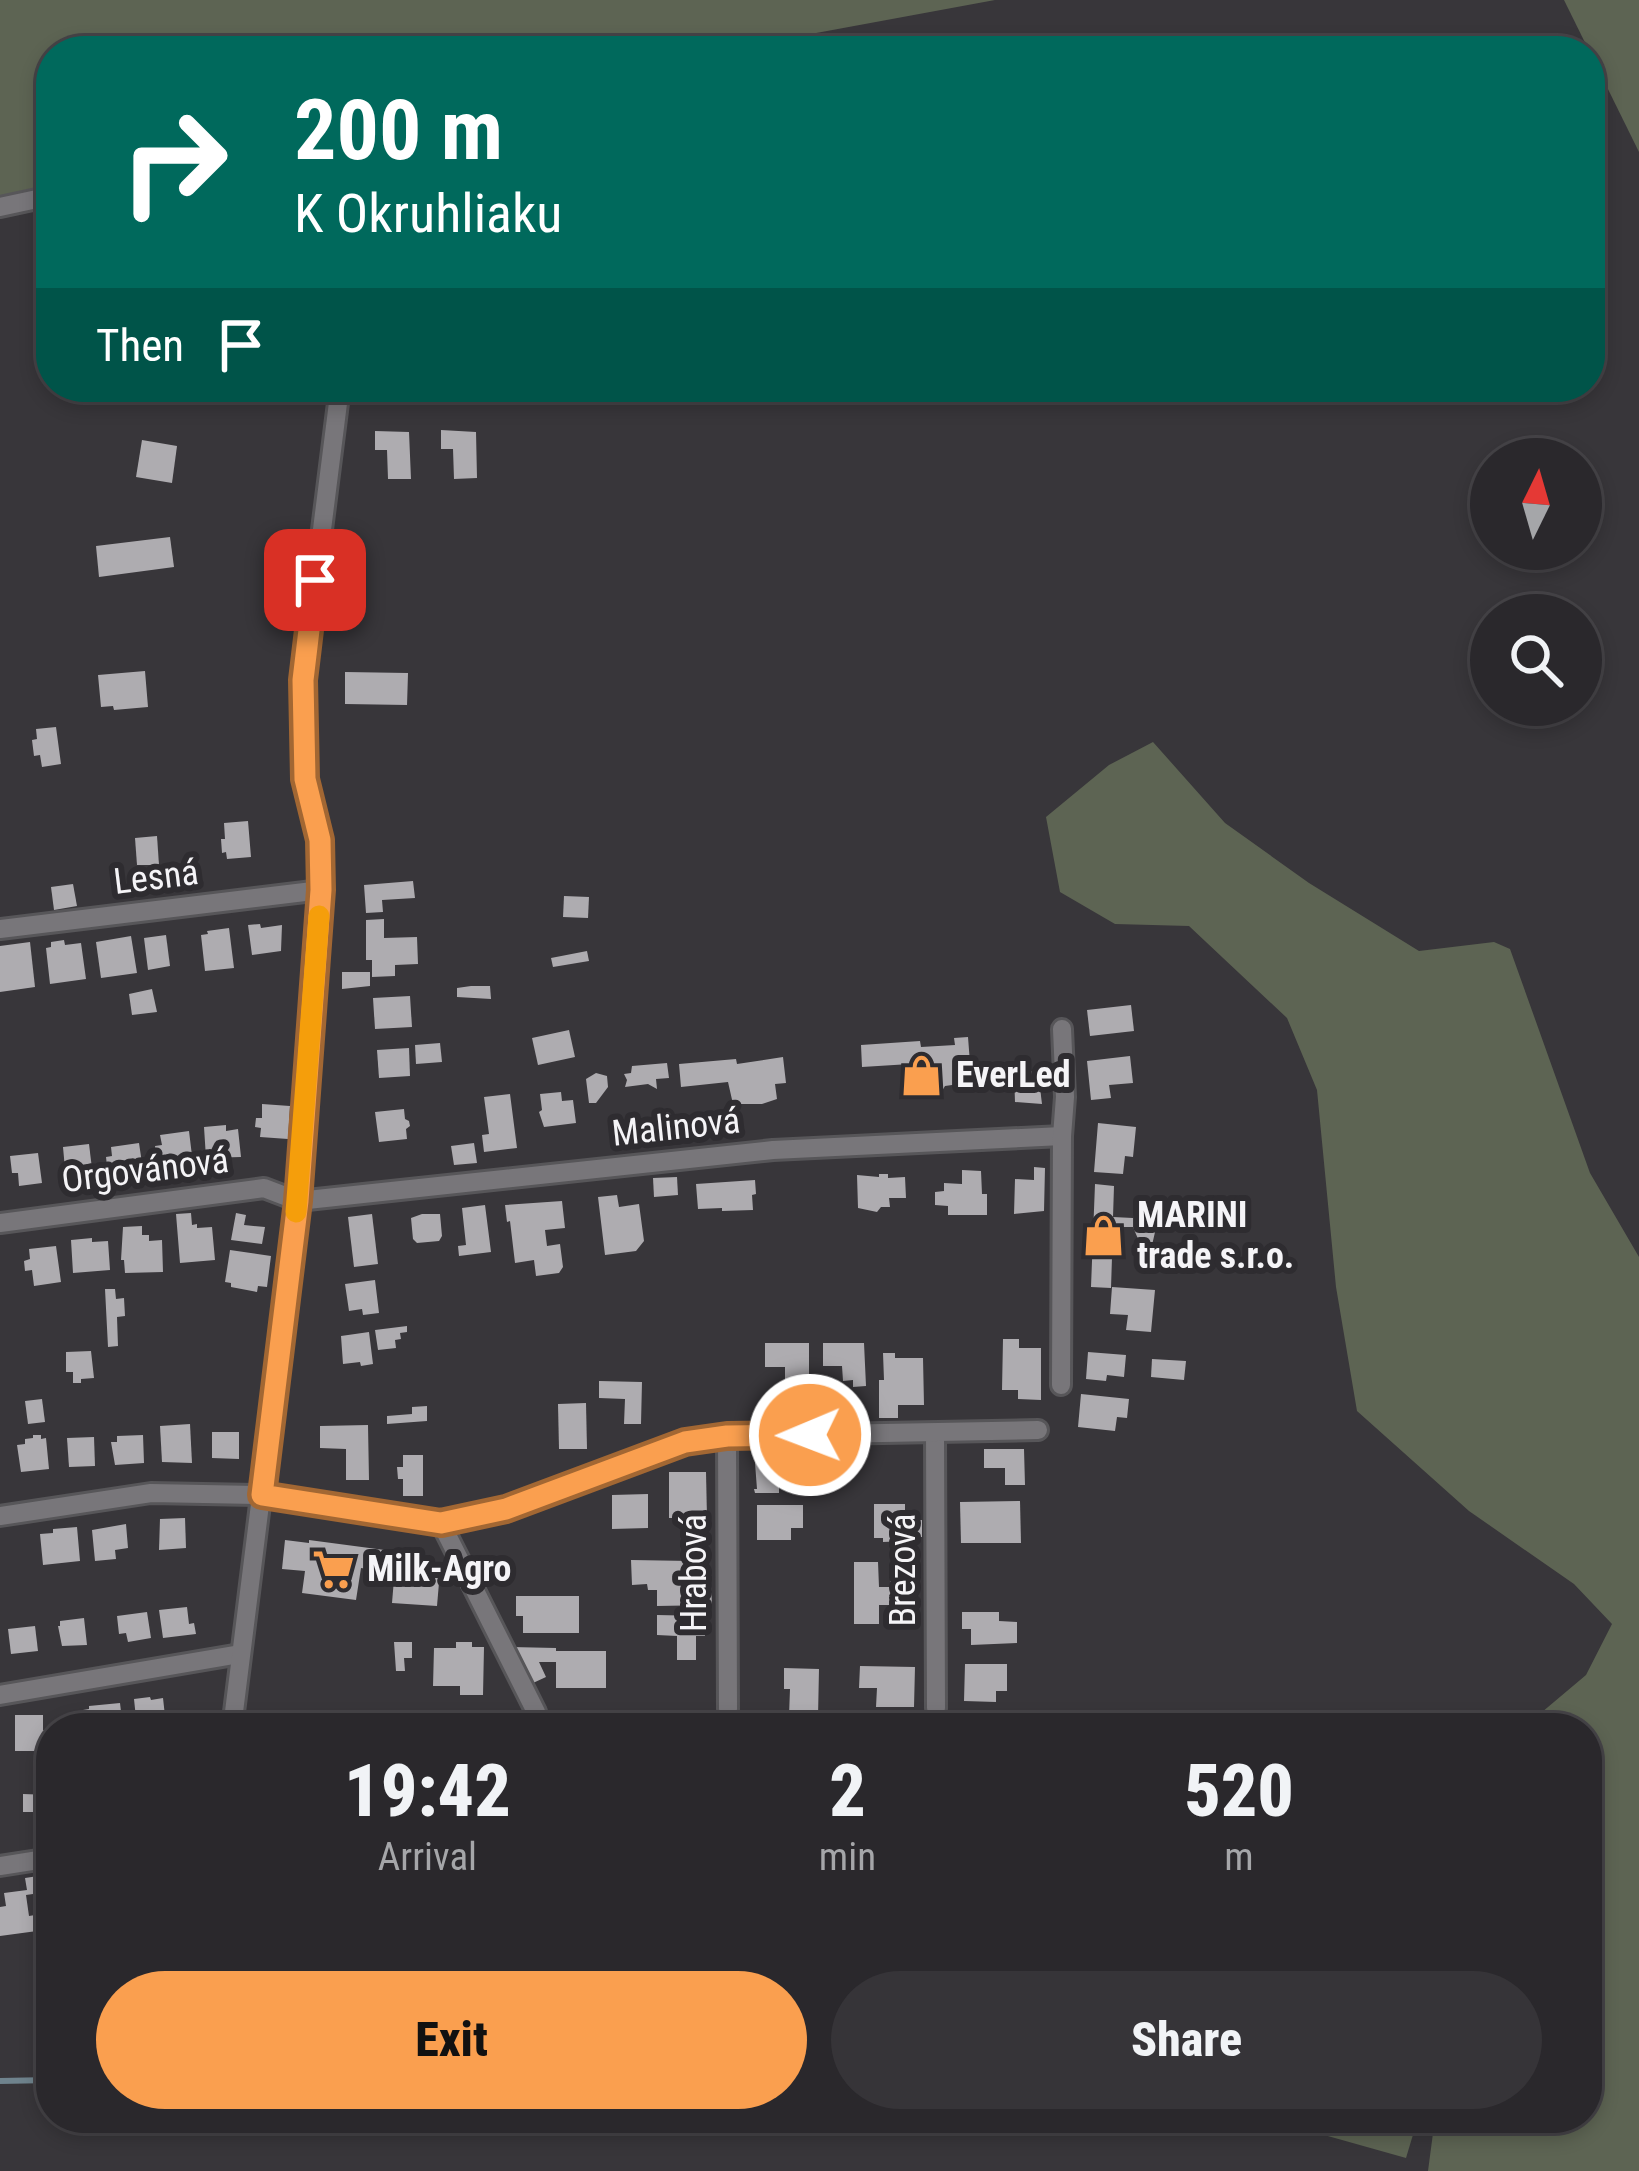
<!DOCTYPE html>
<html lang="en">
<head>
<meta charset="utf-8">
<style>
  :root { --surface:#2a282c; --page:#363438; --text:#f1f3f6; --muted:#a5a6a9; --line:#464448; --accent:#fa9f4f }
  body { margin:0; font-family:"Roboto Condensed",sans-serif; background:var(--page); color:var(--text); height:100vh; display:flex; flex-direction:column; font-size:45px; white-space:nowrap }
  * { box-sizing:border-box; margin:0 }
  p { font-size:39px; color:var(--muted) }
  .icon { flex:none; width:66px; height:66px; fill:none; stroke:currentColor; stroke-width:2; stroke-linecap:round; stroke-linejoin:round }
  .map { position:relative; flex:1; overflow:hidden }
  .drawer { position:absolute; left:36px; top:1713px; width:1566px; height:420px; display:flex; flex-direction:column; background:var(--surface); border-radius:48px; box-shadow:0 6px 18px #0003,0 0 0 3px var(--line) }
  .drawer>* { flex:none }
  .guide { position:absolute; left:36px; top:36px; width:1569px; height:366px; border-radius:48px; box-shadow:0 6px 18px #0003,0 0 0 3px var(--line); background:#00695c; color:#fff; overflow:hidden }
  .needle { width:78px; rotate:5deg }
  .controls { position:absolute; left:1470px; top:438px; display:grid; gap:24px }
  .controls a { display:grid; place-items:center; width:132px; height:132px; border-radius:50%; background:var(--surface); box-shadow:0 6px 18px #0003,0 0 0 3px var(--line); font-size:60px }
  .pin { position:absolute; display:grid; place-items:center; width:102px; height:102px; color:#fff; margin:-51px; border-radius:24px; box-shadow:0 6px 18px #0006 }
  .me { position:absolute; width:132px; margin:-66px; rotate:269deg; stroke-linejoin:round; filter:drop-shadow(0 0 9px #0008) }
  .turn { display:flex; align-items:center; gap:42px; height:252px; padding:0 60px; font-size:54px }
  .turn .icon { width:156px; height:156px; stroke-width:2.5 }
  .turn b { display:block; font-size:84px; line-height:102px }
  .then { display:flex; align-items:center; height:114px; padding:0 60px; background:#0003; gap:24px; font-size:45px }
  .eta { display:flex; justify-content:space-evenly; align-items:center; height:204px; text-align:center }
  .eta b { font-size:72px; font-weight:800; line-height:84px }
  .action { display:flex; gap:24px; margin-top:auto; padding:24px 60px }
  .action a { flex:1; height:138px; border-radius:72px; background:var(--accent); color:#111; font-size:48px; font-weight:800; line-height:138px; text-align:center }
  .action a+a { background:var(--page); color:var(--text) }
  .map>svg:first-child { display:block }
</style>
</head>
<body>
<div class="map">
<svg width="1639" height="2171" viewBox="0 0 1639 2171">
  <rect width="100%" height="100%" fill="#38363a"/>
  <g fill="#5d6453">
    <polygon points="0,0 995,0 718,51 51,51 51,188 0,199"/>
    <polygon points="1564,0 1639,0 1639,152"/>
    <polygon points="1153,742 1225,823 1309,883 1419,951 1494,942 1510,949 1590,1173 1639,1257 1639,2171 1428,2171 1435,2118 1587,2118 1587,1728 1523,1728 1586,1675 1612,1624 1574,1584 1469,1511 1357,1411 1336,1287 1317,1090 1287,1018 1189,926 1115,924 1060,892 1046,817 1109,765"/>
    <polygon points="1264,2118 1418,2118 1406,2158"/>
  </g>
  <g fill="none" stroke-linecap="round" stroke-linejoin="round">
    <polyline stroke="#6f838d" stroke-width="6" points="0,2081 51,2080"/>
  </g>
  <g fill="#aeacb0">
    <polygon points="441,430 476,432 477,478 454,479 453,449 441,449"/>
    <polygon points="375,431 409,432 411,479 388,479 387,450 375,450"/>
    <polygon points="142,440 177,446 172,483 136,477"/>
    <polygon points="170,537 174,567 99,577 96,546"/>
    <polygon points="145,671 148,707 114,710 113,706 101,707 98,675"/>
    <polygon points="345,672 408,673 407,705 345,704"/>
    <polygon points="56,727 61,764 42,767 40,755 34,756 32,740 37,739 36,729"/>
    <polygon points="248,821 251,857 227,859 226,852 222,853 221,839 225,839 224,823"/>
    <polygon points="157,836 159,865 137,865 135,838"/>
    <polygon points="413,881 415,898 382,900 383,912 366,913 364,885"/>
    <polygon points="73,884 77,906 54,910 51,887"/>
    <polygon points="564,896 589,897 588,918 563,917"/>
    <polygon points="384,919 384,938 417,937 418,964 395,965 395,976 372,977 372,960 366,960 366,920"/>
    <polygon points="260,924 261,928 282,925 281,951 252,955 248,925"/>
    <polygon points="229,928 234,968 205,971 201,935 208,934 207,931"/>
    <polygon points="166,935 170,966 148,970 144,938"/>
    <polygon points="131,936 137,973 101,978 96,942"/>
    <polygon points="64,940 65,945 81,943 86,979 50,984 46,948 51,947 51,942"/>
    <polygon points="30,942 35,987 0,992 0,946"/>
    <polygon points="587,951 589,961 553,967 551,958"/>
    <polygon points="342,972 370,972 370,986 342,989"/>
    <polygon points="471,986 490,986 491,999 457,997 457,988"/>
    <polygon points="152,989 157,1012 132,1015 129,994"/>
    <polygon points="410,996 412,1027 375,1029 373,998"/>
    <polygon points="1131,1005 1134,1031 1090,1036 1087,1010"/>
    <polygon points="569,1030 575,1057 538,1065 532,1038"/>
    <polygon points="968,1037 970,1063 957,1064 959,1084 945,1086 942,1091 933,1092 931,1087 915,1088 910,1064 862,1067 861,1045 920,1041 921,1047 955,1045 954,1038"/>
    <polygon points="440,1043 442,1062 416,1064 415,1045"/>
    <polygon points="409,1048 410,1076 379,1078 377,1050"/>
    <polygon points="1130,1056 1133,1083 1109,1085 1111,1098 1091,1100 1087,1061"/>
    <polygon points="783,1057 786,1083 775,1084 777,1099 762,1104 733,1104 728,1082 681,1087 679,1064 736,1059 737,1064"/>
    <polygon points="667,1063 669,1078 656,1079 657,1089 648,1084 625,1087 627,1080 624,1074 631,1073 632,1066"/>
    <polygon points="1038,1071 1042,1104 1015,1102 1014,1072"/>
    <polygon points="596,1073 607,1076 608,1087 596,1103 589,1103 586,1079"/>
    <polygon points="561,1092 562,1101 573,1100 576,1123 544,1127 539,1112 542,1110 540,1094"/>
    <polygon points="510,1094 517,1148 484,1152 482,1135 489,1134 484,1097"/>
    <polygon points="262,1104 290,1106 288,1139 260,1137 261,1128 255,1127 256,1118 262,1118"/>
    <polygon points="404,1109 405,1119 409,1121 410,1126 406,1129 407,1139 379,1142 375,1112"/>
    <polygon points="1098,1123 1136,1127 1133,1157 1125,1156 1123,1174 1094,1172"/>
    <polygon points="226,1125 226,1131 238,1129 241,1157 206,1158 204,1127"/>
    <polygon points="189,1131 193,1164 165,1167 163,1158 157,1159 155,1146 162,1145 160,1135"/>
    <polygon points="139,1143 143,1170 115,1174 113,1165 107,1166 106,1157 112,1156 111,1147"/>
    <polygon points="474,1143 477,1163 454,1165 451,1146"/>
    <polygon points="89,1144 93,1177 66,1180 63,1147"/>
    <polygon points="38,1153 42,1183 19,1186 18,1173 12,1173 10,1156"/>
    <polygon points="1034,1167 1045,1168 1044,1211 1014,1214 1015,1179 1034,1180"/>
    <polygon points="962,1170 981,1171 982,1194 987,1194 987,1215 948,1215 948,1206 935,1205 935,1192 944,1191 944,1183 962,1184"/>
    <polygon points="879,1174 888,1174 888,1178 905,1177 906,1198 889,1198 890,1207 881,1207 877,1212 858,1208 857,1175 879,1177"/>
    <polygon points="677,1177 678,1195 654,1197 653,1178"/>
    <polygon points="755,1180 756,1194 752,1195 753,1210 722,1211 722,1208 698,1209 696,1184"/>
    <polygon points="1095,1184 1114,1186 1113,1217 1133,1218 1138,1204 1151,1219 1158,1219 1150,1254 1141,1246 1133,1227 1113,1227 1111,1288 1091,1287"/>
    <polygon points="617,1195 619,1207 639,1204 644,1241 636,1251 605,1255 598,1197"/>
    <polygon points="562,1201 565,1228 545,1230 547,1246 560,1244 563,1267 559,1273 536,1276 534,1260 515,1263 510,1221 507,1222 505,1205"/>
    <polygon points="485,1205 491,1252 459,1256 458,1246 466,1245 462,1208"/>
    <polygon points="191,1213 192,1225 197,1224 197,1228 212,1227 215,1260 180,1263 176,1214"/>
    <polygon points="236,1213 246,1215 244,1225 265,1227 262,1244 231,1240"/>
    <polygon points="372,1214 378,1264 354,1267 348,1217"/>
    <polygon points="422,1214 440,1214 442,1236 439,1241 417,1243 413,1239 411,1218"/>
    <polygon points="142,1226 142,1235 149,1235 149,1241 162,1240 163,1272 125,1273 124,1260 121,1260 123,1227"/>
    <polygon points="92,1238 92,1242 108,1241 110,1270 73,1273 71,1240"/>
    <polygon points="56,1246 61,1282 34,1286 32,1270 25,1271 24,1261 30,1259 29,1249"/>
    <polygon points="230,1250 271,1256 267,1287 258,1286 257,1292 231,1287 231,1283 225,1282"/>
    <polygon points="375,1280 379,1313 363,1315 362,1309 349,1311 345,1284"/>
    <polygon points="1112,1287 1155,1290 1151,1332 1126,1330 1128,1315 1110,1314"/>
    <polygon points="105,1289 115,1289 116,1299 124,1298 125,1316 117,1317 118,1346 108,1347"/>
    <polygon points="407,1326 407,1332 400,1333 401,1339 395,1340 396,1348 378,1350 375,1330"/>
    <polygon points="369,1332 373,1364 361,1366 360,1362 343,1364 341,1336"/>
    <polygon points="1003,1339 1019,1339 1019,1348 1041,1348 1041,1400 1018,1399 1018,1390 1002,1390"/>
    <polygon points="765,1343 809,1343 809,1386 796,1386 795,1382 785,1382 785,1367 765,1367"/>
    <polygon points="823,1343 864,1343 866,1386 853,1387 853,1380 843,1381 842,1366 823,1366"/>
    <polygon points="91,1351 94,1378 81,1379 81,1383 73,1383 73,1372 66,1372 66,1352"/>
    <polygon points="1088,1352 1126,1355 1124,1377 1107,1375 1106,1381 1086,1379"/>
    <polygon points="883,1353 895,1353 895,1358 923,1358 924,1405 898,1405 898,1418 879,1418 879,1380 884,1380"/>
    <polygon points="1152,1359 1186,1361 1184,1380 1151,1377"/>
    <polygon points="599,1381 642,1382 641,1424 624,1424 625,1399 599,1398"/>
    <polygon points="1081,1394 1129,1399 1127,1418 1117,1417 1115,1431 1078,1427"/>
    <polygon points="42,1399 45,1422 28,1424 25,1401"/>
    <polygon points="586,1403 587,1449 559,1449 558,1404"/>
    <polygon points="427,1406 427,1421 387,1424 387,1416 412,1414 412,1407"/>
    <polygon points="190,1424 192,1463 162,1462 160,1426"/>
    <polygon points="368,1425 369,1480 346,1480 346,1449 320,1448 320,1426"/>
    <polygon points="212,1432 239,1432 239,1459 212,1458"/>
    <polygon points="33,1435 41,1435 41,1439 46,1438 49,1469 21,1472 17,1445 25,1444 25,1439 33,1438"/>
    <polygon points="143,1435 144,1463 115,1465 111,1442 117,1442 117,1436"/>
    <polygon points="94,1437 95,1466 69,1467 67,1438"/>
    <polygon points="825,1449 825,1473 779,1473 779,1493 755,1493 754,1489 757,1489 754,1450"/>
    <polygon points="984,1449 1024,1449 1025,1485 1005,1485 1005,1468 984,1468"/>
    <polygon points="403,1455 423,1455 423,1496 403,1496 403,1479 398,1479 397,1467 403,1467"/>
    <polygon points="669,1472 706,1472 707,1518 669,1518"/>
    <polygon points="648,1494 648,1528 612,1529 612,1495"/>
    <polygon points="1020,1501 1021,1543 961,1543 960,1502"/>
    <polygon points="874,1504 905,1504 905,1521 922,1520 922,1537 905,1538 906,1541 883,1542 883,1538 874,1538"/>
    <polygon points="757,1505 803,1505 803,1528 791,1528 791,1540 757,1540"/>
    <polygon points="185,1518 186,1548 159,1550 160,1519"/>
    <polygon points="126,1524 128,1548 115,1550 116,1559 95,1561 92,1530"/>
    <polygon points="77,1527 80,1561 43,1565 40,1534 53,1533 53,1529"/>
    <polygon points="285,1540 309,1543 309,1540 392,1551 389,1572 361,1568 356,1600 302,1593 305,1571 282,1569"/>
    <polygon points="631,1560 691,1561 692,1578 702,1577 702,1586 711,1586 712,1605 657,1606 657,1590 648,1590 647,1584 632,1585"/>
    <polygon points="908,1561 910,1623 893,1623 893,1605 879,1605 879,1624 854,1624 854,1562 878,1562 879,1587 890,1587 890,1562"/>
    <polygon points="395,1567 440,1571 437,1606 392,1603"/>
    <polygon points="516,1596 579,1596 579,1633 523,1633 523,1616 516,1616"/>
    <polygon points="187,1607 189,1624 194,1623 196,1634 163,1638 159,1610"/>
    <polygon points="147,1612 151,1638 128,1642 126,1633 119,1634 117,1616"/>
    <polygon points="962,1612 999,1612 999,1621 1017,1622 1017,1643 971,1645 971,1629 962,1629"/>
    <polygon points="657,1615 704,1616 705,1636 696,1636 696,1660 677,1660 677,1636 657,1635"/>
    <polygon points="84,1618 87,1645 62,1646 58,1626 60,1626 60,1621"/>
    <polygon points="35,1626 38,1651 11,1654 8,1629"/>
    <polygon points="394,1642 412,1642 412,1658 404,1658 405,1671 396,1671"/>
    <polygon points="456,1642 472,1642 472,1647 484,1647 483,1695 460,1695 460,1686 433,1686 434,1648 456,1648"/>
    <polygon points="511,1647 556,1648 556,1651 606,1651 606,1688 556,1688 556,1662 539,1662 546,1677 533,1683 531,1679 527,1681"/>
    <polygon points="965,1664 1007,1664 1007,1691 996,1691 996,1702 964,1701"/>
    <polygon points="860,1666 915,1667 914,1707 876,1707 877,1688 859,1688"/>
    <polygon points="784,1668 819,1669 818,1717 789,1716 790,1689 784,1689"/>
    <polygon points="150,1697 151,1700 163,1698 166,1725 137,1728 134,1699"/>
    <polygon points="120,1703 123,1728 85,1728 83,1710 89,1709 89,1706"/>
    <polygon points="15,1715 43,1715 43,1730 48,1730 48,1751 15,1751"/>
    <polygon points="23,1794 51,1795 51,1824 40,1824 40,1812 23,1812"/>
    <polygon points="45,1875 47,1892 26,1895 29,1916 35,1915 37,1931 0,1936 0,1907 6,1906 4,1893 27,1890 25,1878"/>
  </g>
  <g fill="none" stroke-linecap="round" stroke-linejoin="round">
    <defs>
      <g id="street">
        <polyline points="0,207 51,196"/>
        <polyline points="0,929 321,890"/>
        <polyline points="0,1223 264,1188 298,1201 773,1150 1062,1136"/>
        <polyline points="1061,1385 1062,1136 1065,1097 1062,1029"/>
        <polyline points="935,1433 936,1708"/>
        <polyline points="727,1436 728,1709"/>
        <polyline points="0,1516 151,1493 262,1495 441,1523 506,1509 685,1442 727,1436 1038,1430"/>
        <polyline points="441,1523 536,1712"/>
        <polyline points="0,1695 240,1654"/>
        <polyline points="232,1728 298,1201 321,890 320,840 310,808 305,779 303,680 340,387"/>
        <polyline points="0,1866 51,1858"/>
      </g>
    </defs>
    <use href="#street" stroke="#575659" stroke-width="24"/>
    <use href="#street" stroke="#78767a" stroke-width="18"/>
  </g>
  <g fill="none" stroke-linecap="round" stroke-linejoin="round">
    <defs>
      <polyline id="route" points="315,580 303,680 305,779 320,840 321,890 298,1201 262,1495 441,1523 506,1509 685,1442 727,1436 810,1435"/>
    </defs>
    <use href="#route" stroke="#a26733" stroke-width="30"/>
    <use href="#route" stroke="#fa9f4f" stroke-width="21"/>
    <polyline stroke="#f59e0b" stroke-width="21" points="296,1212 319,916"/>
  </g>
  <defs>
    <symbol id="shop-bare" viewBox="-9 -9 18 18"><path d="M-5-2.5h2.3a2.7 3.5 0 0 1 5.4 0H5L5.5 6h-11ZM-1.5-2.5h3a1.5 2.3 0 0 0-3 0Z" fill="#fa9f4f" stroke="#2e2c30" stroke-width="2.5" paint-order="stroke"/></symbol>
    <symbol id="supermarket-bare" viewBox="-9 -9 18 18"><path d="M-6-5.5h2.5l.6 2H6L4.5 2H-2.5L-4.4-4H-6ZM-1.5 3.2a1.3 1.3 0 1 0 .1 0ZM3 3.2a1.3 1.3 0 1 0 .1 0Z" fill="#fa9f4f" stroke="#2e2c30" stroke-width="2.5" paint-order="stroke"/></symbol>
  </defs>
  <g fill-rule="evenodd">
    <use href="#shop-bare" x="892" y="1046" width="59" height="59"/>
    <use href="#shop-bare" x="1074" y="1206" width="59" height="59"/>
    <use href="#supermarket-bare" x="304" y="1540" width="59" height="59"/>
  </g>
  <g text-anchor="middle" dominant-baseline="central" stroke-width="12" stroke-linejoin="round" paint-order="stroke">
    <g font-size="36" fill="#f5f4f7" stroke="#2e2c30">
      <text transform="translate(156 877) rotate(-7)">Lesná</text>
      <text transform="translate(676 1127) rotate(-6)">Malinová</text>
      <text transform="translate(145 1170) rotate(-7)">Orgovánová</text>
      <text transform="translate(903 1570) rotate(-90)">Brezová</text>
      <text transform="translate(694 1573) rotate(-90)">Hrabová</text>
    </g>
    <g font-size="36" font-weight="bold" fill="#f5f4f7" stroke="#2e2c30" text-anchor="start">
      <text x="956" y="1075">EverLed</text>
      <text x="1137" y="1215">MARINI<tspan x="1137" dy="41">trade s.r.o.</tspan></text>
      <text x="367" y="1569">Milk-Agro</text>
    </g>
  </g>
</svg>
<div class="controls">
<a><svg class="needle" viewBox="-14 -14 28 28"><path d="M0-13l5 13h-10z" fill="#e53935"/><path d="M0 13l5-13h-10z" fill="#a5a6a9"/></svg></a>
<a><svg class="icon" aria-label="search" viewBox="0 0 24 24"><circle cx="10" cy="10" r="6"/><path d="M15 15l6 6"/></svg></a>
</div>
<div class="pin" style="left:315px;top:580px;background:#d93025"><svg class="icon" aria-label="arrive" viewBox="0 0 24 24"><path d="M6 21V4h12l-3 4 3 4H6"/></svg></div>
<svg class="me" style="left:810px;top:1435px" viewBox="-20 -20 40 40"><circle r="17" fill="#fa9f4f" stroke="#fff" stroke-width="3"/><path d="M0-11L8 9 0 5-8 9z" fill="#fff"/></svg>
<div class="guide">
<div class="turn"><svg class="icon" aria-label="right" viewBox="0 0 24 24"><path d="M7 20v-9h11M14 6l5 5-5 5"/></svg><div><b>200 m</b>K Okruhliaku</div></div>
<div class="then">Then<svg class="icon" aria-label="arrive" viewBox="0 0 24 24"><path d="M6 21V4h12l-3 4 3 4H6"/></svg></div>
</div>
<section class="drawer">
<div class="eta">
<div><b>19:42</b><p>Arrival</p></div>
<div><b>2</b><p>min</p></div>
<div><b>520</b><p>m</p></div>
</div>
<div class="action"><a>Exit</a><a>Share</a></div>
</section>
</div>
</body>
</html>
